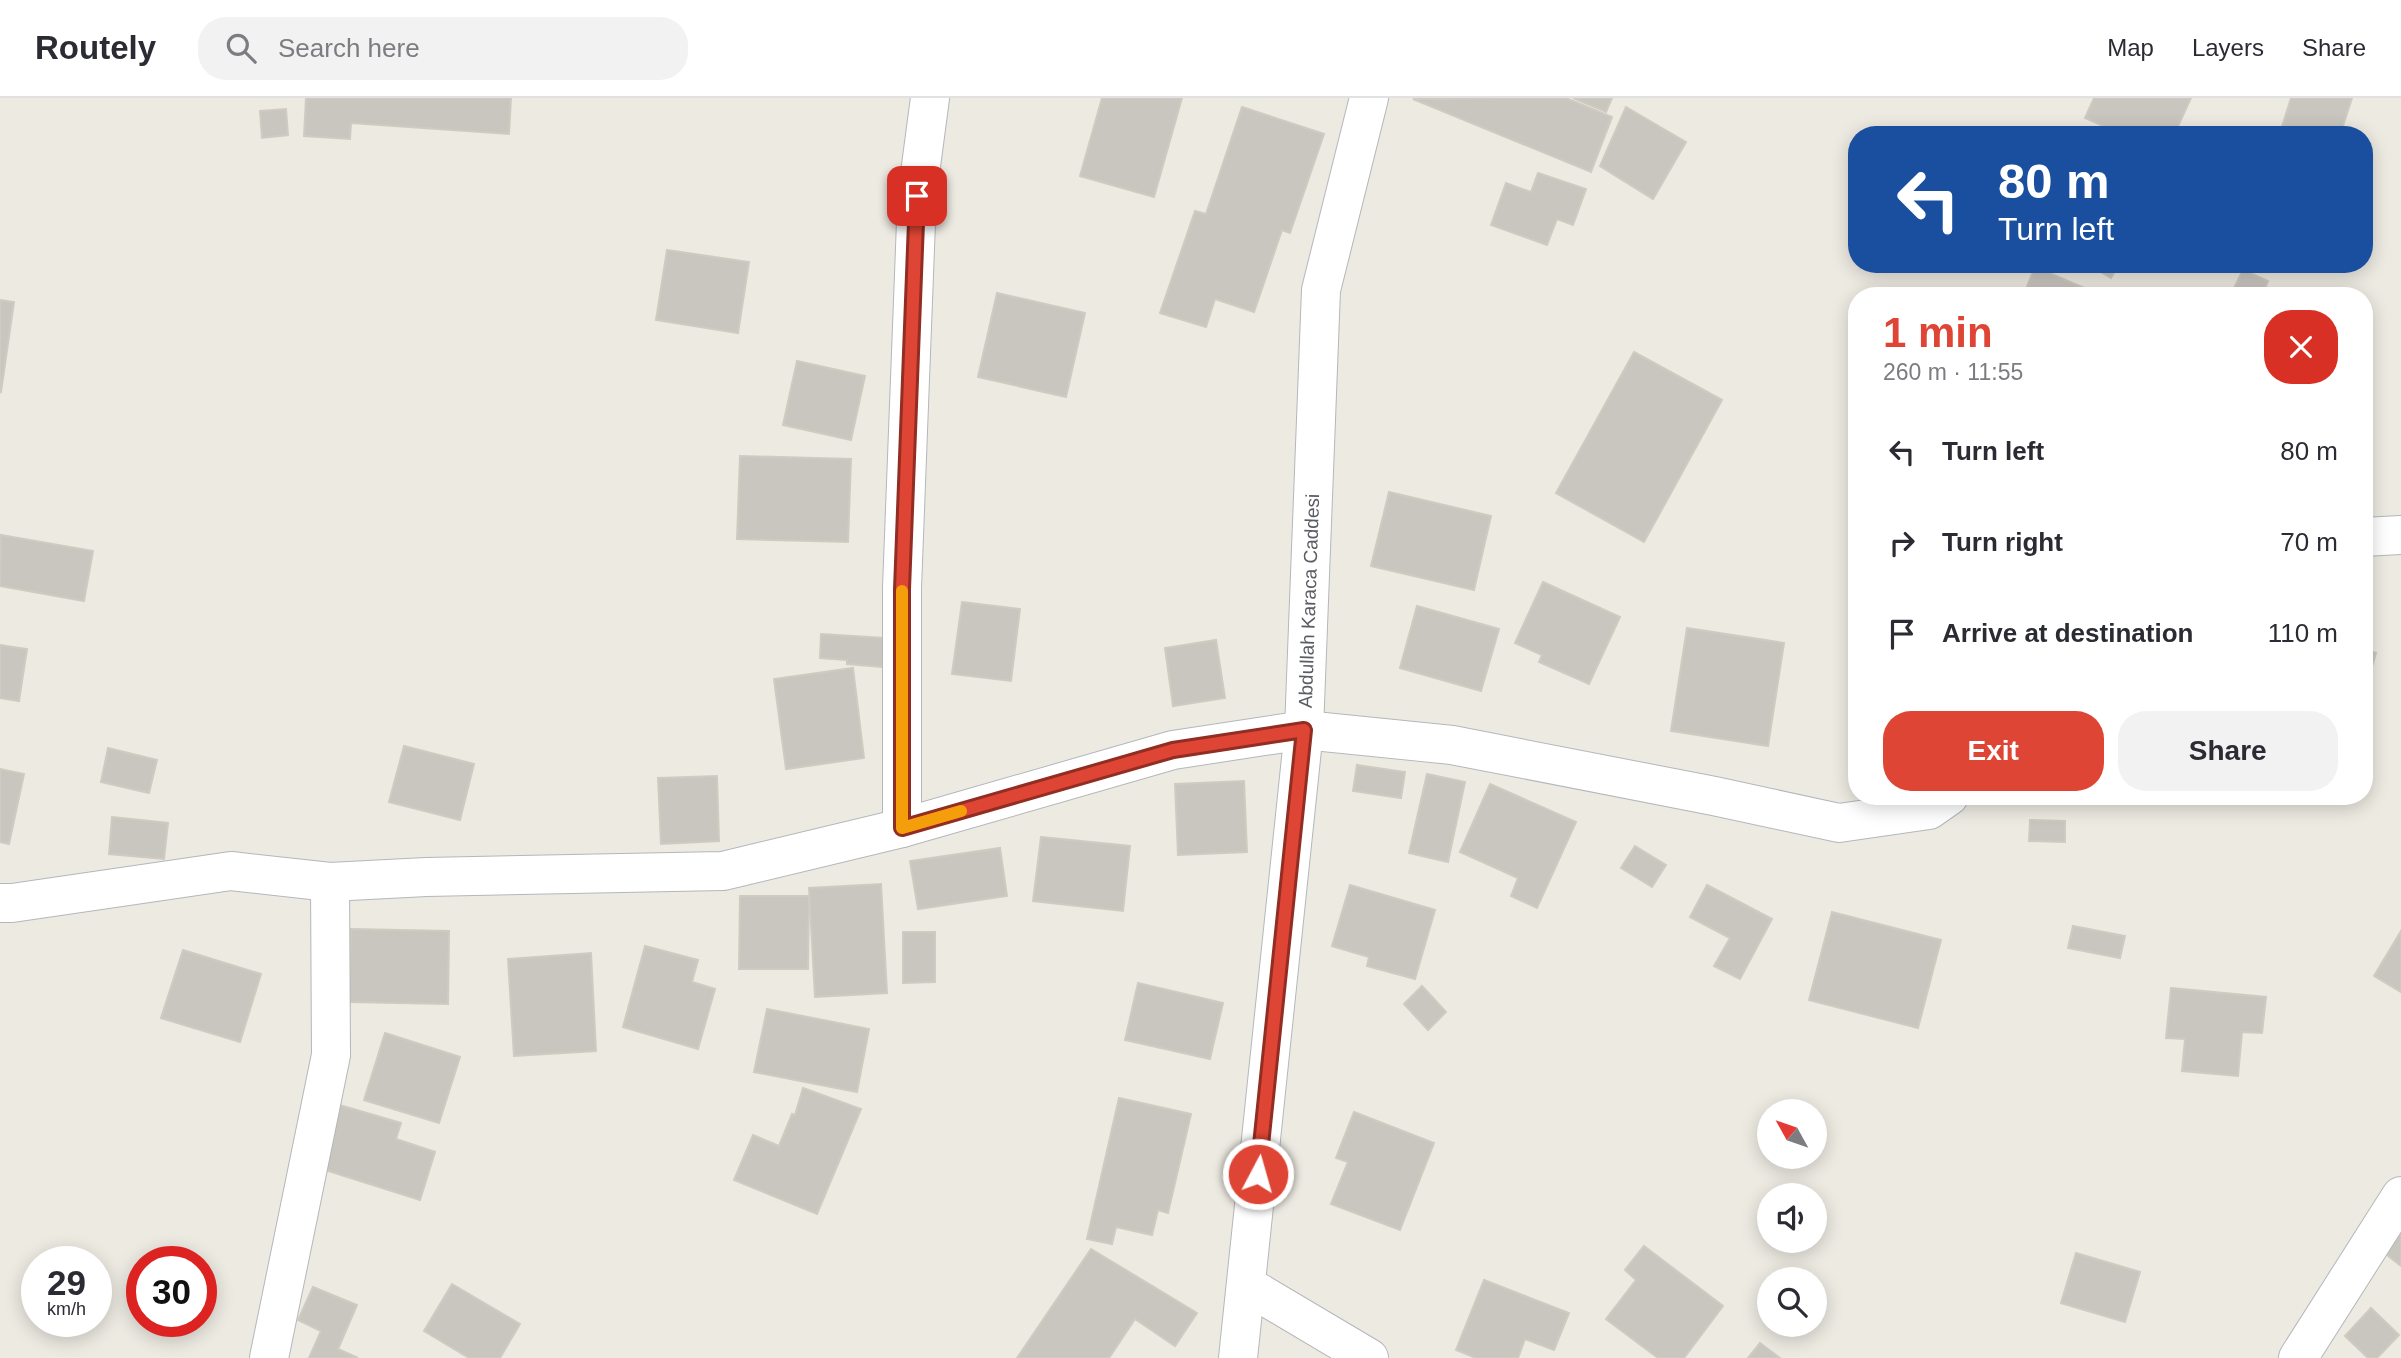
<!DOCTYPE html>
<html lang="en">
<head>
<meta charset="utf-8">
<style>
  :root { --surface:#fff; --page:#f2f2f3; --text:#2b2b33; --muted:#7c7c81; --line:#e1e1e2; --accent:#df4534 }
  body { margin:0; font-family:Arial,sans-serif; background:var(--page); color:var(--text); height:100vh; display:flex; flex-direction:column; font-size:26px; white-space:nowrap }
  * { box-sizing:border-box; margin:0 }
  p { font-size:23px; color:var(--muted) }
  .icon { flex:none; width:38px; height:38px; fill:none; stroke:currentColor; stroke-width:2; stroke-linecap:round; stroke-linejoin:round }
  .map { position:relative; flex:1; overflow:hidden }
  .details { position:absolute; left:1848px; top:189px; width:525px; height:518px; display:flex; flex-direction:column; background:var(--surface); border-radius:28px; box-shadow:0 4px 18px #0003 }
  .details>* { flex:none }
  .top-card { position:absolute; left:1848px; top:28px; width:525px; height:147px; border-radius:28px; box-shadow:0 4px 18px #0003; background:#1a4fa0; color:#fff; overflow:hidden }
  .needle { width:46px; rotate:310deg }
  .tools { position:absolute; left:1757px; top:1001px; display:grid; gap:14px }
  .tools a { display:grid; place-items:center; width:70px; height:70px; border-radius:50%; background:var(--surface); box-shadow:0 4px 18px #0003; font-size:35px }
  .speed { position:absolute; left:21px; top:1148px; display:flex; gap:14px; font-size:35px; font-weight:700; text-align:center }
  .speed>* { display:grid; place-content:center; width:91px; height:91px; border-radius:50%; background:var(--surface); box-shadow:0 4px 18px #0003; line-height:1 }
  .speed small { font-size:18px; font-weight:400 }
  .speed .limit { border:10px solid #d22; background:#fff; color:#111 }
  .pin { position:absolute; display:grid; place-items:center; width:60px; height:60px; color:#fff; margin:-30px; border-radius:14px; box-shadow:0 4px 10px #0006 }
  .me { position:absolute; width:77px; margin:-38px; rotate:6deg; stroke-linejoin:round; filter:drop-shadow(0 0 5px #0008) }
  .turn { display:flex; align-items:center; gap:24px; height:147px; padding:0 35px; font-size:32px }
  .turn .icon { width:91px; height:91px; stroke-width:2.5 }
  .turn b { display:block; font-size:49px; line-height:60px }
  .round { display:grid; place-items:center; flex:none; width:74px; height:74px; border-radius:28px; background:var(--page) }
  .summary { display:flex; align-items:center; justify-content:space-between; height:119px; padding:0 35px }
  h1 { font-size:42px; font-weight:700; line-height:52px; color:var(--accent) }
  .cta { display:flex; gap:14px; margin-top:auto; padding:14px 35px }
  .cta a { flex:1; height:80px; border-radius:28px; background:var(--accent); color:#fff; font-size:28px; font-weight:700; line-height:80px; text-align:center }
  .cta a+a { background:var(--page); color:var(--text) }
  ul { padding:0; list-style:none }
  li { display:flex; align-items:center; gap:21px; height:91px; padding:0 35px }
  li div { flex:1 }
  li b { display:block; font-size:26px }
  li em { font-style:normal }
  header { display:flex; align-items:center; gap:42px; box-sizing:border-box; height:98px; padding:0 35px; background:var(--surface); border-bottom:2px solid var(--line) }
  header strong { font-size:33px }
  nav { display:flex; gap:38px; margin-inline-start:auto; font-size:24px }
  .search { width:490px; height:63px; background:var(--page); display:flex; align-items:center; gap:18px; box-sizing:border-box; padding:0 24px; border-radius:28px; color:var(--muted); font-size:26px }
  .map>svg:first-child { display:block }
</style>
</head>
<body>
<header>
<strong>Routely</strong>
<div class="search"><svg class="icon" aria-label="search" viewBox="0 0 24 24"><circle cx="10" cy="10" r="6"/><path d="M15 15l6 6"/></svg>Search here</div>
<nav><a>Map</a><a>Layers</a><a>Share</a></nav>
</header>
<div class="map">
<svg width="2401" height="1260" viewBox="0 0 2401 1260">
  <rect width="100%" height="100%" fill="#eceae1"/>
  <g fill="#c9c6c0" stroke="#d0cbc0" stroke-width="2">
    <polygon points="306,0 511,0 509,36 351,25 350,41 304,38"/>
    <polygon points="1102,0 1182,0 1154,99 1080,78"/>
    <polygon points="1566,0 1612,19 1591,74 1413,1"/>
    <polygon points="1573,0 1612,0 1606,14"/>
    <polygon points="2094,0 2191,0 2174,37 2124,37 2085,20"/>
    <polygon points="2291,0 2352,0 2340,37 2295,37 2281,32"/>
    <polygon points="1242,9 1324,36 1290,135 1282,132 1254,214 1215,201 1206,229 1160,215 1195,113 1206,116"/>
    <polygon points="1626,9 1686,44 1653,101 1600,68"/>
    <polygon points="286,11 288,37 262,40 260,13"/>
    <polygon points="1538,75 1586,91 1573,127 1557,121 1547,147 1491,127 1506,85 1531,94"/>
    <polygon points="667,152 749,164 738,235 656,222"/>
    <polygon points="2087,166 2119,166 2111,180"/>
    <polygon points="2035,169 2103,198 2023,198"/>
    <polygon points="2243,172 2268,183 2262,198 2230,198"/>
    <polygon points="997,195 1085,215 1066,299 978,279"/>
    <polygon points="0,202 14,204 1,294 0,293"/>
    <polygon points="1634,254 1722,302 1644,444 1556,395"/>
    <polygon points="797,263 865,278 851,342 783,327"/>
    <polygon points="740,358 851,361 848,444 737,441"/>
    <polygon points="1389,394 1491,418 1474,492 1371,468"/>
    <polygon points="1,437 93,453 84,503 0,488"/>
    <polygon points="1543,484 1620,519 1589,586 1539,564 1542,557 1515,545"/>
    <polygon points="962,504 1020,511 1011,583 952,576"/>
    <polygon points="1417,508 1499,531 1481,593 1400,570"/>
    <polygon points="1687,530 1784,545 1768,648 1671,633"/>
    <polygon points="821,536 884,540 882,569 847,566 847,562 820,560"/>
    <polygon points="1216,542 1225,600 1173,608 1165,550"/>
    <polygon points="0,547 27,551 19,603 0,600"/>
    <polygon points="2364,551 2376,555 2364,595"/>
    <polygon points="853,570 864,660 786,671 774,581"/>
    <polygon points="404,648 474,666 460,722 389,704"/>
    <polygon points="108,650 157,662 149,695 101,684"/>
    <polygon points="1357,667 1405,674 1401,700 1353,693"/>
    <polygon points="0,671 24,676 9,746 0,744"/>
    <polygon points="1427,676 1465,684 1448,764 1409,755"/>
    <polygon points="717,678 719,743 661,746 658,680"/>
    <polygon points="1244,683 1247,754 1178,757 1175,686"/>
    <polygon points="1490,686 1576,724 1537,810 1511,798 1518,780 1460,754"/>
    <polygon points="112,719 168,725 164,761 109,756"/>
    <polygon points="2030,722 2065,723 2065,744 2029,743"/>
    <polygon points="1041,739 1130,748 1123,813 1033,803"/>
    <polygon points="1635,748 1666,767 1652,789 1621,770"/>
    <polygon points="1000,750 1007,798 918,811 910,763"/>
    <polygon points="881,786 887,895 815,899 809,790"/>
    <polygon points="1350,787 1435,812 1415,881 1367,868 1369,859 1332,848"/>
    <polygon points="1707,787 1772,821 1740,881 1714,868 1730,840 1690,819"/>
    <polygon points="740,798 809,798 808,871 739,871"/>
    <polygon points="1832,814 1941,842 1918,930 1809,902"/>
    <polygon points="2073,828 2125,838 2120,860 2068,850"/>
    <polygon points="351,831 449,833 448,906 349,904"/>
    <polygon points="2401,833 2401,894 2374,878"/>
    <polygon points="903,834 935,834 935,884 903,885"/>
    <polygon points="645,848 698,862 692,884 715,891 698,951 623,929"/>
    <polygon points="183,852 261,876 240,944 161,920"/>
    <polygon points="591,855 596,953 514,958 508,861"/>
    <polygon points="1138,885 1223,905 1210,961 1125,942"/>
    <polygon points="1422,888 1446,914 1428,932 1404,906"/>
    <polygon points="2171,890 2266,899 2262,935 2242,934 2238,978 2182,973 2185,941 2166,940"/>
    <polygon points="767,911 869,931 857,994 754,974"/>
    <polygon points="385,935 460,959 439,1025 364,1002"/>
    <polygon points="803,990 861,1011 817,1116 734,1082 753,1037 779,1048 792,1016 795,1017"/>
    <polygon points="1119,1000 1191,1016 1168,1115 1158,1112 1152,1137 1116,1129 1112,1146 1087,1141"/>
    <polygon points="336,1006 401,1025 396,1041 435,1054 420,1102 316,1069"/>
    <polygon points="1354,1014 1434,1045 1400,1132 1331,1106 1348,1064 1336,1060"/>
    <polygon points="2401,1128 2401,1168 2382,1153"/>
    <polygon points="1644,1148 1723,1208 1684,1260 1658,1260 1606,1221 1636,1182 1625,1172"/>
    <polygon points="1091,1151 1197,1215 1175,1248 1135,1221 1109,1260 1017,1260"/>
    <polygon points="2076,1155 2140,1174 2125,1224 2061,1205"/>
    <polygon points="1484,1182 1569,1215 1554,1252 1525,1241 1518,1260 1476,1260 1456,1252"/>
    <polygon points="452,1186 520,1226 500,1260 469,1260 424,1233"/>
    <polygon points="313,1189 357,1207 338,1251 358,1260 309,1260 321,1233 298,1222"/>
    <polygon points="2371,1210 2399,1237 2377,1260 2368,1260 2345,1238"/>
    <polygon points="1760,1245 1780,1260 1748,1260"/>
  </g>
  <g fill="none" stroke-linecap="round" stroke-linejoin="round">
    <defs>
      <g id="minor">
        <polyline points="2364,439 2401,437"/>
        <polyline points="902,730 902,490 917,98 930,0"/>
        <polyline points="0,805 12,805 231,773 330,784 426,779 723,773 902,730 1173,652 1304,632 1452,647 1714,698 1839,725 1929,712 1949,698"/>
        <polyline points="1246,1187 1369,1260"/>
        <polyline points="269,1260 331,957 330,784"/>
        <polyline points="1238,1260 1304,632 1321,192 1369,0"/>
        <polyline points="2298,1260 2401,1098"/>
      </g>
    </defs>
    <use href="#minor" stroke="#b4b7bb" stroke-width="40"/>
    <use href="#minor" stroke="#fff" stroke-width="38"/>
  </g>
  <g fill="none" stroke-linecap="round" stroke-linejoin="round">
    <defs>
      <polyline id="route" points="917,98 902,491 902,730 1173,652 1304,632 1258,1076"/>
    </defs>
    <use href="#route" stroke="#912d22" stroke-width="18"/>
    <use href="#route" stroke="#df4534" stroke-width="12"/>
    <polyline stroke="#f59e0b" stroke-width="12" points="902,493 902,730 961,713"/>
  </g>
  <g text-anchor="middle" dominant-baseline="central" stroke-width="5" stroke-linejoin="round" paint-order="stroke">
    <g font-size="19" fill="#5a5d61" stroke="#fff">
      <text transform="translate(1309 503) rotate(-88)">Abdullah Karaca Caddesi</text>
    </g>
  </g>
</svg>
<div class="tools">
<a><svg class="needle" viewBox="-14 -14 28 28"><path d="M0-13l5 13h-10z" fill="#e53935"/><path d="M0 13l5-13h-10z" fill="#7c7c81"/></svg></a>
<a><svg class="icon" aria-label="sound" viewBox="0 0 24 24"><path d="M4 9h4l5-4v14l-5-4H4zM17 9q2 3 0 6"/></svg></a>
<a><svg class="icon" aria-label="search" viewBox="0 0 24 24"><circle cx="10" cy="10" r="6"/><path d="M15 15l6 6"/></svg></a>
</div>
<div class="speed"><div>29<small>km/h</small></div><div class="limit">30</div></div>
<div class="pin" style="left:917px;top:98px;background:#d93025"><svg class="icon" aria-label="arrive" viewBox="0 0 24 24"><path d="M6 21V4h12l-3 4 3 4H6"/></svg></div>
<svg class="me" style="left:1258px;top:1076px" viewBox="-20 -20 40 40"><circle r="17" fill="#df4534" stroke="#fff" stroke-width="3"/><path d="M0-11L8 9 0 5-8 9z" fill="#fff"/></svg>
<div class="top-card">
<div class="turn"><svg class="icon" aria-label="left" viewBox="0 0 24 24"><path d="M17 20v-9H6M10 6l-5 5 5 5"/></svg><div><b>80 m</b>Turn left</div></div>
</div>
<section class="details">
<div class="summary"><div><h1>1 min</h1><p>260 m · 11:55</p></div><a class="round" style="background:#d93025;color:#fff"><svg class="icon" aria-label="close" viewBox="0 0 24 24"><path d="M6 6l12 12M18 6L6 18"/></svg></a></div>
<ul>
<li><svg class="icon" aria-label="left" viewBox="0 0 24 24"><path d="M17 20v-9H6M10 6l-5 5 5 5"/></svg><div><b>Turn left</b></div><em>80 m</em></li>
<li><svg class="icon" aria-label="right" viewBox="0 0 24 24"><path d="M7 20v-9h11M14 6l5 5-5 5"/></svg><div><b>Turn right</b></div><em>70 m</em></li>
<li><svg class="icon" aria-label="arrive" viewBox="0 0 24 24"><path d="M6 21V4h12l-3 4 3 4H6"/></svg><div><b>Arrive at destination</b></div><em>110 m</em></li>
</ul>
<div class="cta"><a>Exit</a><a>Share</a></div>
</section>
</div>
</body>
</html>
